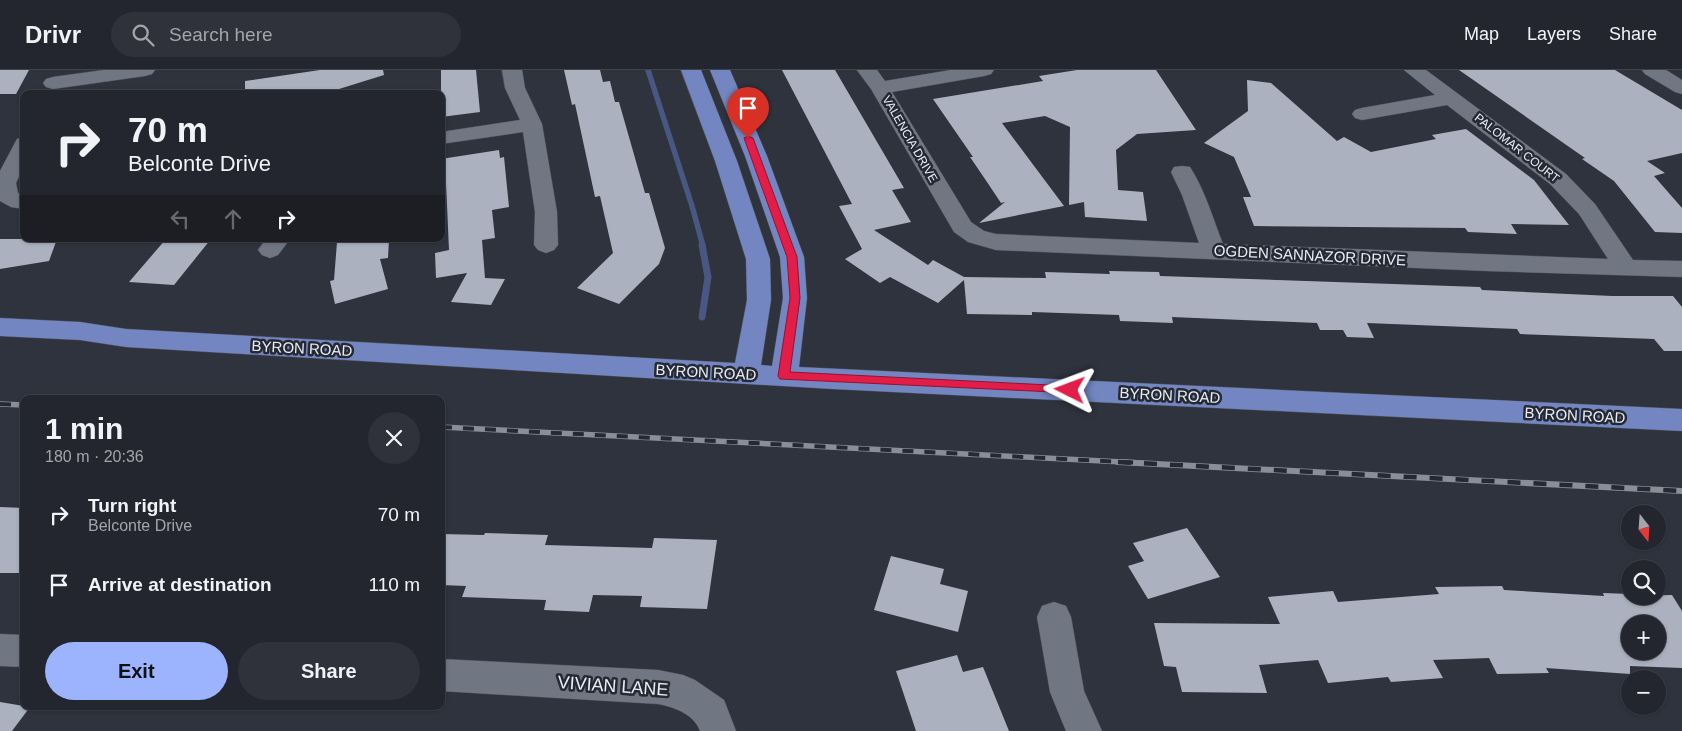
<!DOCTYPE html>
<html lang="en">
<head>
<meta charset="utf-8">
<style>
  :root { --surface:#23262e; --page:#2f323a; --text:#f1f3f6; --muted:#a3a5aa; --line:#40434a; --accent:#9cb4fd }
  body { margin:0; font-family:Arial,sans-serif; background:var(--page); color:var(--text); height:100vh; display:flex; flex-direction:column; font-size:19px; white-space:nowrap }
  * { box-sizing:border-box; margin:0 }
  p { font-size:16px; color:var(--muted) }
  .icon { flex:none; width:28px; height:28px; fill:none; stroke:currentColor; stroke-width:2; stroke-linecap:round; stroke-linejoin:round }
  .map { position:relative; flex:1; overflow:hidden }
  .details { position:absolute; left:20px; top:325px; width:425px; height:315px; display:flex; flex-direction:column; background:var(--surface); border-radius:10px; box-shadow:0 1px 4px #0004,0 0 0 1px var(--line) }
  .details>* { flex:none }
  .top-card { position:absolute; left:20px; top:20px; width:425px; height:152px; border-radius:10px; box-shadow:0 1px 4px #0004,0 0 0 1px var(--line); background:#23262e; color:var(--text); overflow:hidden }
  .needle { width:32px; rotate:163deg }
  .buttons { position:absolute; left:1621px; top:435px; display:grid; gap:10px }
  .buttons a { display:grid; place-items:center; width:45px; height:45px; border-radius:50%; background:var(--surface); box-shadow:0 1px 4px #0004,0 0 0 1px var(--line); font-size:25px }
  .pin { position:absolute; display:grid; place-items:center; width:42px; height:42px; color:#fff; margin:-51px -21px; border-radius:50% 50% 50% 0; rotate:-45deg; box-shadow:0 0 5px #0007 }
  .pin .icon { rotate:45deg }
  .me { position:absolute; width:55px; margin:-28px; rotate:273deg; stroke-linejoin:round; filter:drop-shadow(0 0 4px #0008) }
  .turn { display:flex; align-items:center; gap:18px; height:105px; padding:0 25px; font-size:22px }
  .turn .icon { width:65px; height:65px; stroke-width:2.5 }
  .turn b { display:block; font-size:35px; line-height:42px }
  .lanes { display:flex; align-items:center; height:48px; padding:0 25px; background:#0003; justify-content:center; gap:25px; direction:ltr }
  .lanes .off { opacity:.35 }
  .round { display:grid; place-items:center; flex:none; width:52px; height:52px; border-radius:26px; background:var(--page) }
  .headline { display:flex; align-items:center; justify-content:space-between; height:85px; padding:0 25px }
  h1 { font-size:30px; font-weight:800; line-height:38px }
  .cta { display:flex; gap:10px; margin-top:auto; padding:10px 25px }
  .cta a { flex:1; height:58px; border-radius:30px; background:var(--accent); color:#111; font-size:20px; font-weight:800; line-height:58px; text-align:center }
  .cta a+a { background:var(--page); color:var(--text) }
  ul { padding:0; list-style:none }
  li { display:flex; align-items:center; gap:15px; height:70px; padding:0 25px }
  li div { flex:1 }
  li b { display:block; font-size:19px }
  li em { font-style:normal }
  header { display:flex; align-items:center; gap:30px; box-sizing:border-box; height:70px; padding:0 25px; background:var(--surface); border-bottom:1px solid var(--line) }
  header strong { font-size:24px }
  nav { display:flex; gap:28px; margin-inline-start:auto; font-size:18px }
  .search { width:350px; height:45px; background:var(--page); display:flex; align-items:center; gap:12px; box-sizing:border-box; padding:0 18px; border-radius:28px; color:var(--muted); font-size:19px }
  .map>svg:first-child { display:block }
</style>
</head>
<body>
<header>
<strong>Drivr</strong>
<div class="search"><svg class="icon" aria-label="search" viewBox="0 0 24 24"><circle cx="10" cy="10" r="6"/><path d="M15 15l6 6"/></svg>Search here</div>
<nav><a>Map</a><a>Layers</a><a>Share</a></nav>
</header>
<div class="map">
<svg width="1682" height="661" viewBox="0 0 1682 661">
  <rect width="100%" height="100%" fill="#2f333e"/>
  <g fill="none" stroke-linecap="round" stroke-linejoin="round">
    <polyline stroke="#495883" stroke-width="5.5" points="648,0 692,136 703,176"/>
    <polyline stroke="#495883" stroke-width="7" points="702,247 708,207 702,175"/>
  </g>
  <g fill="#acb1bf" fill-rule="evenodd">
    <polygon points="0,0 29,0 16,24 0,24"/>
    <polygon points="320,0 383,0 384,5 323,24 245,24 245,11"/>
    <polygon points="441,0 476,0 480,42 441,47"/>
    <polygon points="564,0 600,0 603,12 610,11 615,32 619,32 645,123 649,123 665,178 659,194 619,234 577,218 613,183 600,126 595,127 575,34 572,35"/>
    <polygon points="782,0 835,0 904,118 892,120 911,152 874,160 928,195 933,190 964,207 1046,208 1045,202 1110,204 1109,201 1159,202 1160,206 1480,217 1482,220 1612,226 1673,226 1682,237 1682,281 1664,281 1654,269 1520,264 1517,259 1367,253 1374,268 1347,267 1343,260 1320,260 1317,253 1172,247 1173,253 1120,251 1119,245 1032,242 1032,245 967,244 964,210 938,233 890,207 880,213 845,189 862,179 839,136 852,134"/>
    <polygon points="1077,0 1156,0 1196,60 1137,64 1116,80 1118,120 1143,122 1147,151 1085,147 1084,132 1069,135 1070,57 1045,46 1002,53 1064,136 979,153 1005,132 1001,133 987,112 970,87 973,87 933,29 1043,11 1039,6"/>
    <polygon points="1459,0 1615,0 1682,40 1682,83 1647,91 1665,103 1654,106 1682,138 1682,163 1655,162 1614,111 1582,89 1585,88"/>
    <polygon points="1247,10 1271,13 1337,71 1344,67 1371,82 1436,69 1432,65 1466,59 1534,110 1569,155 1511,154 1517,164 1468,162 1465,158 1254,156 1243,127 1251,127 1234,87 1204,73 1248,41"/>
    <polygon points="499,80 500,88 504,87 509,137 492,140 495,168 482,170 485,208 505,209 491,235 451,232 467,203 436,208 435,183 449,180 446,113 441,114 441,89"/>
    <polygon points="0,169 57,169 49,191 0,199"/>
    <polygon points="166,169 211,169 174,215 129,212"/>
    <polygon points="354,169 389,169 388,188 380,189 388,219 335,234 330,211 334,210 337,172"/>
    <polygon points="0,437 24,438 24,503 0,503"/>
    <polygon points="1187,458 1220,507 1148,529 1128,496 1144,491 1133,473"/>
    <polygon points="485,463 548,465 545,475 652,478 654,468 717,470 707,539 640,537 642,526 593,525 589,542 544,540 546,530 462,527 466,516 441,515 441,464 484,465"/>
    <polygon points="891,486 944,499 940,514 968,521 958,562 874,540"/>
    <path d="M1502,516L1504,520L1604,526L1603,523L1630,524V526L1672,525L1682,541V598L1630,596V604L1546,598L1549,603L1497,604L1489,588L1433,590L1443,608L1391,612L1388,607L1328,613L1318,590L1259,595L1267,623L1182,622L1176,597L1164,596L1154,553L1280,554L1268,527L1333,521L1338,532L1439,524L1435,517ZM1630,554H1658V581H1630Z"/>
    <polygon points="957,585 963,602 983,597 1009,661 916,661 896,601"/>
    <polygon points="0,632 30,637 12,661 0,661"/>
  </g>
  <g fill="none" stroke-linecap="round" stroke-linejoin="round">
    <defs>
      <g id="minor">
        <polygon points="104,0 155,0 152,4 145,6 53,19 46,17 43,13 46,9 53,7"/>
        <polygon points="502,0 522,0 525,18 542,54 557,142 558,175 554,180 546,183 538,180 534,175 535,142 523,62 441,74 441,62 520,50 505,18"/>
        <path d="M857,0H877L885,11L951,0H994L991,4L984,6L892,22L971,152L984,161L996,164L1199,173L1182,125L1171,102L1174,97L1182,96L1190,97C1205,120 1213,149 1223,174L1608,189L1579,144L1550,114L1447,35L1362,50L1355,48L1352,44L1355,40L1362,38L1435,25L1404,0H1426L1566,104L1595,134L1633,190L1682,191V207L1487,201L996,180L968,172L954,162L871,19Z"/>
        <polygon points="1642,0 1666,0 1682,10 1682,24 1675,22 1645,4"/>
        <polygon points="24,67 24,96 16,113 18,123 24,125 24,139 11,137 0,131 0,101 17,69"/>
        <polygon points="266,169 290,169 278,185 270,188 262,185 258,180"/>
        <polygon points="1054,532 1066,536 1071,547 1084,621 1102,661 1066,661 1050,622 1037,547 1042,536"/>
        <polygon points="0,564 24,565 24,597 0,596"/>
        <path d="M441,589L658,600L683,605L695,610L724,630L736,661H700C694,644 674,637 658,634L441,621Z"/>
      </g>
      <polygon id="major" points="681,0 701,0 737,91 770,189 771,230 761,295 772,296 783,228 780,187 745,86 710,0 730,0 767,86 804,187 807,228 799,297 1682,339 1682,361 833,319 126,277 80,270 0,266 0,248 80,252 126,259 735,293 747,230 746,189 715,91"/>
    </defs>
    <use href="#minor" stroke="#4e515a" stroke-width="1"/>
    <use href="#major" stroke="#4e515a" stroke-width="1"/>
    <use href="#minor" fill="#717683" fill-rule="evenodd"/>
    <use href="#major" fill="#7386c2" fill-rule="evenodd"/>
    <defs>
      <g id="rail-far1">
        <polyline points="0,334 24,335"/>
        <polyline points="441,357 1142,393"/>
      </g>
      <polyline id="rail" points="1118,392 1682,421"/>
    </defs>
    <use href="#rail-far1" stroke="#8b8e97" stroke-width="5.5"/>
    <use href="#rail" stroke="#8b8e97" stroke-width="6"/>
    <use href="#rail-far1" stroke="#252933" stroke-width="4" stroke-dasharray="11" stroke-linecap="butt"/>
    <use href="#rail" stroke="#252933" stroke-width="4.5" stroke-dasharray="13" stroke-linecap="butt"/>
  </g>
  <polygon fill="#e11d48" stroke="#92132f" points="748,66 753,68 797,187 800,228 790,302 1070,316 1075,320 1074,323 780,309 778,306 790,228 787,187 744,68"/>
  <g text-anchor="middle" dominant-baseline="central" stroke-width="5" stroke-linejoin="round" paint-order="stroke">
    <g font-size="12" fill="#e9ecf3" stroke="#252933">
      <text transform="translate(910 69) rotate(60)">VALENCIA DRIVE</text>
      <text transform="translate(1517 78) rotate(38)">PALOMAR COURT</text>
    </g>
    <g font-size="15" fill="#e9ecf3" stroke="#252933">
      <text transform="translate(1310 185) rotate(3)">OGDEN SANNAZOR DRIVE</text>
      <text transform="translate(302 278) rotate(3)">BYRON ROAD</text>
      <text transform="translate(706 302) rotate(3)">BYRON ROAD</text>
      <text transform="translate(1170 325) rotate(3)">BYRON ROAD</text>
      <text transform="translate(1575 345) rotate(3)">BYRON ROAD</text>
    </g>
    <g font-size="18" fill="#e9ecf3" stroke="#252933">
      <text transform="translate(613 616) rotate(4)">VIVIAN LANE</text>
    </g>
  </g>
</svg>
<div class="buttons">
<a><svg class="needle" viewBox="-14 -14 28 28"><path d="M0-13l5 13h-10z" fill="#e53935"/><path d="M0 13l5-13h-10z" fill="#a3a5aa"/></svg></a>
<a><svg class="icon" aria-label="search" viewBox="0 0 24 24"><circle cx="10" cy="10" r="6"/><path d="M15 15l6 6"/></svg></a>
<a>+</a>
<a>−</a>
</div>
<div class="pin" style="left:748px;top:68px;background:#d93025"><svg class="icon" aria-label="arrive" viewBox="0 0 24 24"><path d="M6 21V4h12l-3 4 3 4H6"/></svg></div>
<svg class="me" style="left:1070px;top:320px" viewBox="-20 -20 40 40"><path d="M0-17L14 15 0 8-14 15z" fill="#e11d48" stroke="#fff" stroke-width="4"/></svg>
<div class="top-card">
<div class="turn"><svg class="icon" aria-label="right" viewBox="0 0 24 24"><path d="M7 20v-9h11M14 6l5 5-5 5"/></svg><div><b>70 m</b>Belconte Drive</div></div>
<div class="lanes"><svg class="icon off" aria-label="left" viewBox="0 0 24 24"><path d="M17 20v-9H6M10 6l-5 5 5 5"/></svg><svg class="icon off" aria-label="ahead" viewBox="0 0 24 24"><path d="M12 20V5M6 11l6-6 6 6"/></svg><svg class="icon" aria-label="right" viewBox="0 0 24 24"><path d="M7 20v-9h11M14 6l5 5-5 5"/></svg></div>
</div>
<section class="details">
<div class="headline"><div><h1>1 min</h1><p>180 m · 20:36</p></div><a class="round"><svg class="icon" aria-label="close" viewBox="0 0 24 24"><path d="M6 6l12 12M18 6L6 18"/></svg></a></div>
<ul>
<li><svg class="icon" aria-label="right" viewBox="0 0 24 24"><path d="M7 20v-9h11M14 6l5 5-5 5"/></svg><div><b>Turn right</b><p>Belconte Drive</p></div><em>70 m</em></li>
<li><svg class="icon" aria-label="arrive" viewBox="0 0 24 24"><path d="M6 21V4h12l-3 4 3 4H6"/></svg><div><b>Arrive at destination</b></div><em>110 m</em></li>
</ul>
<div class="cta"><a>Exit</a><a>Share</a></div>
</section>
</div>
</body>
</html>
